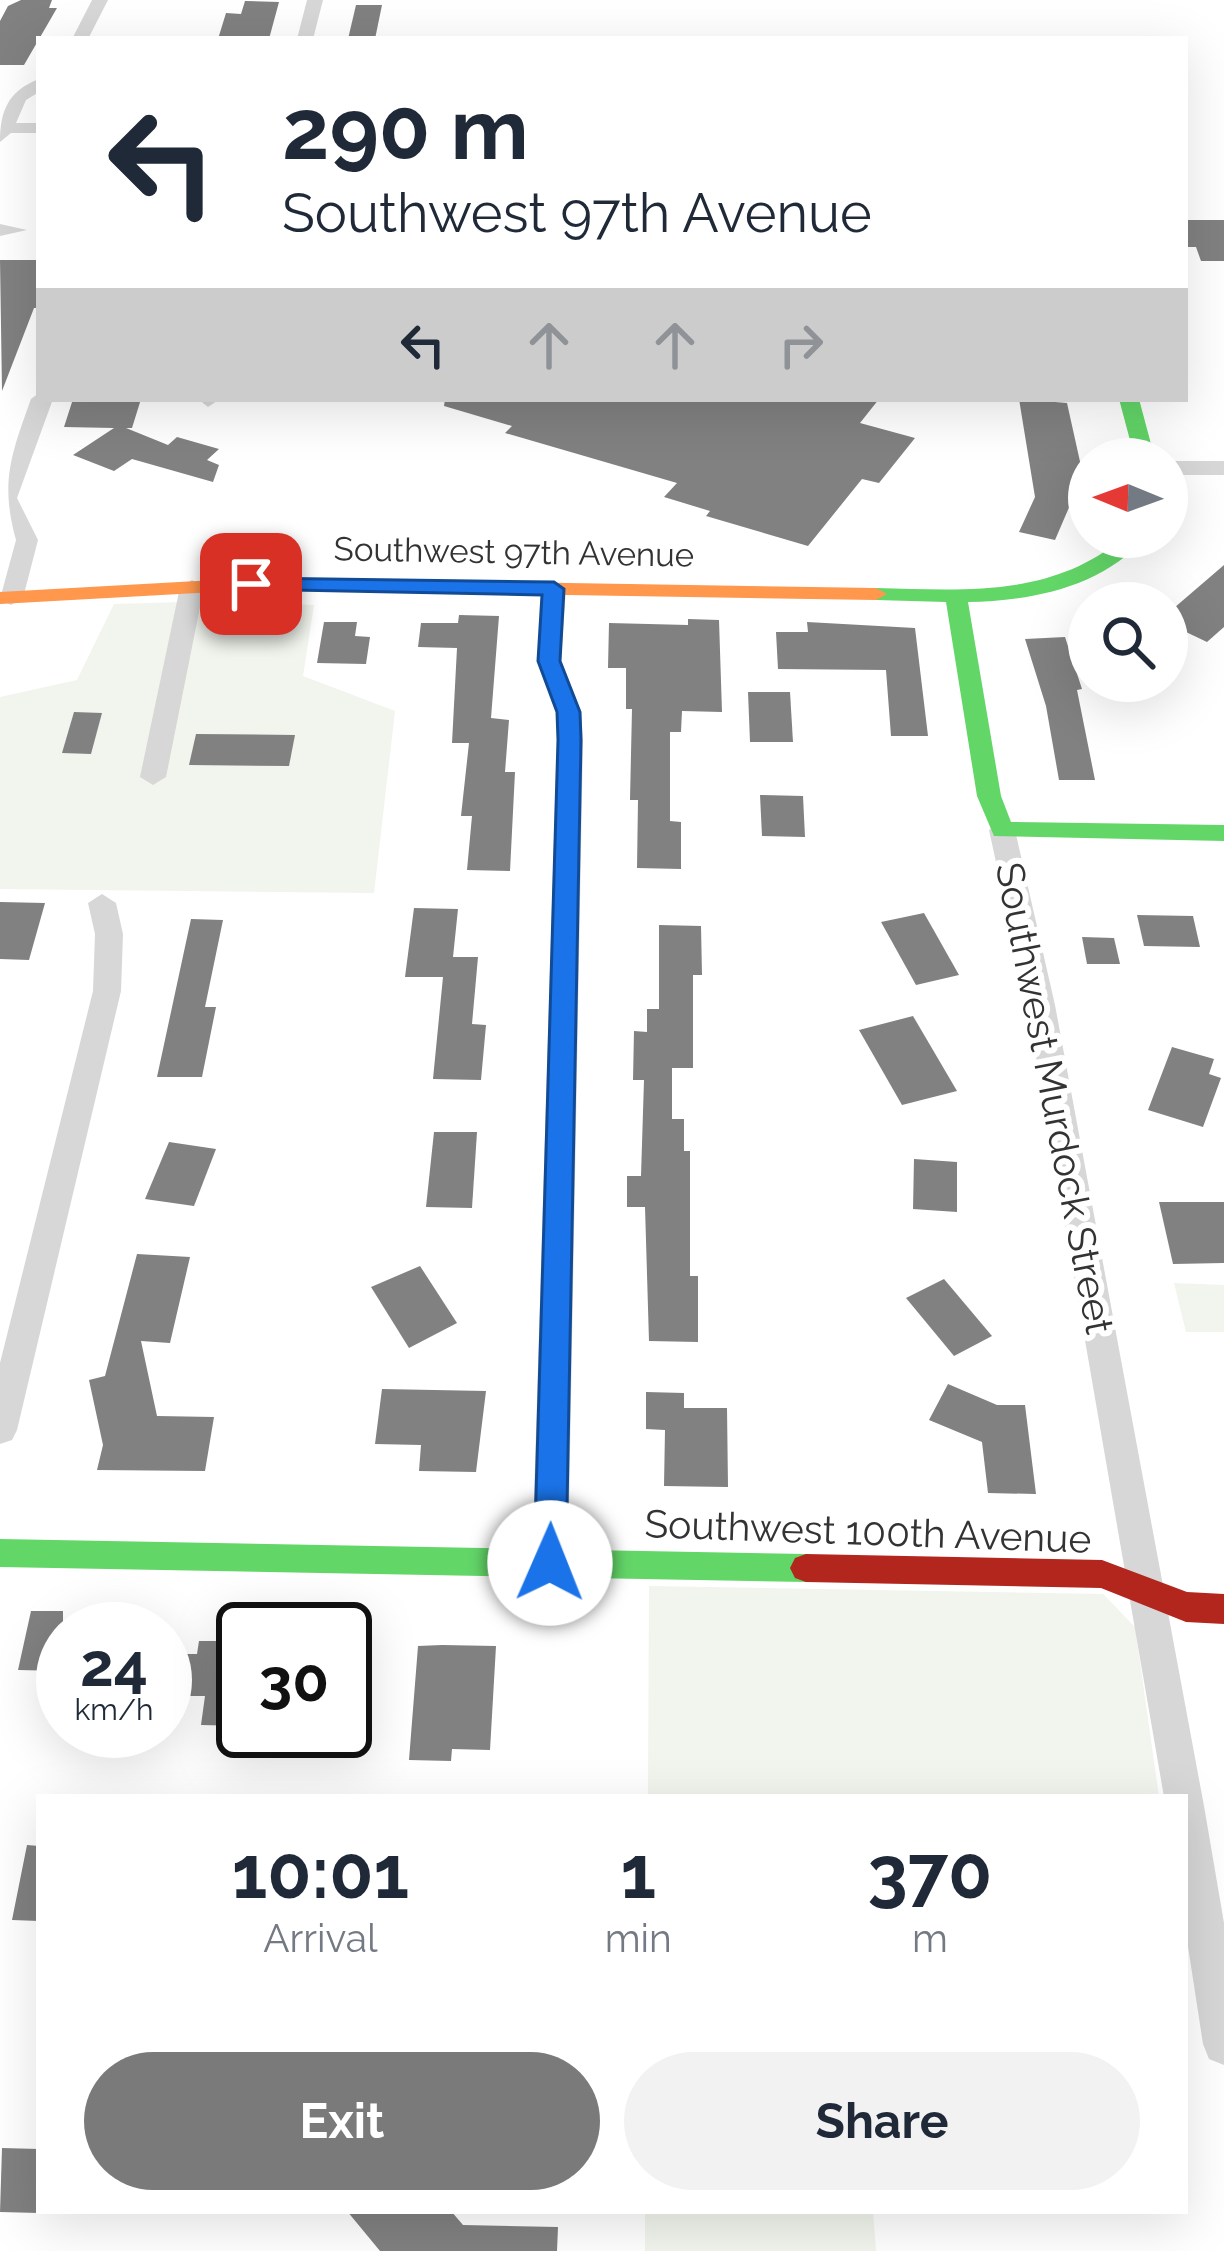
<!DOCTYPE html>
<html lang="en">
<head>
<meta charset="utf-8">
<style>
  :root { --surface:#fff; --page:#f2f2f3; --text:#1f2937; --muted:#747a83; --accent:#7a7a7a }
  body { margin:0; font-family:Raleway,sans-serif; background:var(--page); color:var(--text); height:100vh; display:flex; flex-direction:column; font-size:45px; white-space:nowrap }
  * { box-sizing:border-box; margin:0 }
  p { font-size:39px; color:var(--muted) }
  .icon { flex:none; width:66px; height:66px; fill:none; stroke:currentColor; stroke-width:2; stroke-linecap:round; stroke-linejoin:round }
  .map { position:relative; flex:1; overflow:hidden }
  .details { position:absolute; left:36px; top:1794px; width:1152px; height:420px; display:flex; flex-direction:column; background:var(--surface); border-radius:0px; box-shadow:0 12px 48px #0002 }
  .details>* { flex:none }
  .guide { position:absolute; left:36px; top:36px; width:1152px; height:366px; border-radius:0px; box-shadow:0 12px 48px #0002; background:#fff; color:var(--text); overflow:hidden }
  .needle { width:78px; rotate:271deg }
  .tools { position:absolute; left:1068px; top:438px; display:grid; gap:24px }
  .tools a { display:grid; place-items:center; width:120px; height:120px; border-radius:50%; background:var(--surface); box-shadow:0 12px 48px #0002; font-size:60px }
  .speed { position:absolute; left:36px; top:1602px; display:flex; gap:24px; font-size:60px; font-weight:700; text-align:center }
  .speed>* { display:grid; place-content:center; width:156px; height:156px; border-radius:50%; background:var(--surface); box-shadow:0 12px 48px #0002; line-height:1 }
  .speed small { font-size:30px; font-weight:400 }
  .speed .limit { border:6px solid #111; border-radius:18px; background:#fff; color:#111 }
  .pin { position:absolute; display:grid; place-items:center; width:102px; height:102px; color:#fff; margin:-51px; border-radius:24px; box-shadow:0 6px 18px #0006 }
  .me { position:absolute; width:132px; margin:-66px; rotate:1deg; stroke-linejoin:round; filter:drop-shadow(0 0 9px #0008) }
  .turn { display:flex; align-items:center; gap:42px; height:252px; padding:0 48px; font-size:54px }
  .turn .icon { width:156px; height:156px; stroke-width:2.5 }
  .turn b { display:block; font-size:84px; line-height:102px }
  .lanes { display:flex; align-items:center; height:114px; padding:0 48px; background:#0003; justify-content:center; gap:60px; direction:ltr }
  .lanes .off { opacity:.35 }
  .eta { display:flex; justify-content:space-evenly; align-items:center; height:204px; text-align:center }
  .eta b { font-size:72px; font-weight:700; line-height:84px }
  .action { display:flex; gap:24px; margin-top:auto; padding:24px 48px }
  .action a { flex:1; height:138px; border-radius:72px; background:var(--accent); color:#fff; font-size:48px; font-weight:700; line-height:138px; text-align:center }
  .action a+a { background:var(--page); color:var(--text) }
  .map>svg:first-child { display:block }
</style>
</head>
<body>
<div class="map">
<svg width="1224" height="2251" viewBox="0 0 1224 2251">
  <rect width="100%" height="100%" fill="#fff"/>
  <g fill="#f1f5ed">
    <polygon points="216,601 314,605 303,676 395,711 374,893 0,889 0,697 77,680 114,604"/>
    <polygon points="1174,1283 1224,1285 1224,1332 1186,1332"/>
    <polygon points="649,1586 1103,1594 1135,1627 1159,1797 648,1797"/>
    <polygon points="645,2211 873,2211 876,2251 645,2251"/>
  </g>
  <g fill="#818181">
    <polygon points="21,0 52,0 49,8 57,8 24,65 0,65 0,21 8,6"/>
    <polygon points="245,1 279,2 269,39 218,39 226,13 241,14"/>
    <polygon points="356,5 382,5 375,39 348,39"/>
    <polygon points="1185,220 1224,220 1224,261 1201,261 1196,247 1185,247"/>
    <polygon points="0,260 39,260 39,308 34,308 2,391"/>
    <polygon points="73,399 141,399 132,428 126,428 168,445 177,437 219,449 207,460 219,465 213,482 132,459 114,471 73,455 114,428 64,427"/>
    <polygon points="445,399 879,399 860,423 915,438 879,483 862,479 808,546 706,516 710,511 664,497 677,483 505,433 512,426 444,406"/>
    <polygon points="1019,399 1067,403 1083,475 1055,540 1019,532 1035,497"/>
    <polygon points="1224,565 1224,627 1207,642 1167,623 1167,614"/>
    <polygon points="459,615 499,616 491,718 509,720 505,772 515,772 510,871 467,870 472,816 461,816 469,743 452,743 457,648 418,647 421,623 458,623"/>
    <polygon points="688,619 719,620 722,712 682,711 681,732 670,732 670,821 681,822 681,869 637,868 638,800 630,800 632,709 626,709 626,668 608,668 609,623 688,625"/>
    <polygon points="324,622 357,622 355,636 370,637 366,664 317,663"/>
    <polygon points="807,622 915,628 928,736 891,736 886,670 778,669 776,632 808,632"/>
    <polygon points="1065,637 1082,689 1077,690 1095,780 1059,780 1046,706 1025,639"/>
    <polygon points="748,692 790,692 793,742 750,742"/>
    <polygon points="74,712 102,713 91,754 62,753"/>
    <polygon points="196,734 295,735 289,766 189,765"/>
    <polygon points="760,795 803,796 805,837 762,836"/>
    <polygon points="0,902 45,903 29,960 0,959"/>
    <polygon points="414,908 458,909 453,957 478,957 472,1024 486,1025 481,1080 433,1079 443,977 405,977"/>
    <polygon points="924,913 959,975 916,985 881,922"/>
    <polygon points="1137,915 1193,916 1200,947 1144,946"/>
    <polygon points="191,919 223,920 205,1007 216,1007 202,1077 157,1077"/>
    <polygon points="659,925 701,926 702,975 693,975 693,1068 672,1068 672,1119 684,1119 684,1151 690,1151 690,1276 698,1276 698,1342 649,1341 645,1207 627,1207 627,1176 641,1176 644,1080 633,1080 634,1031 647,1032 647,1009 659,1009"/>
    <polygon points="1082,937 1114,938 1120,964 1087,964"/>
    <polygon points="913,1016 957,1091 902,1105 859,1030"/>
    <polygon points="1172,1047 1214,1059 1209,1074 1221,1078 1203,1127 1148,1110"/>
    <polygon points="434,1132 477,1132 472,1208 426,1207"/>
    <polygon points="169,1142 216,1149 194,1206 145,1199"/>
    <polygon points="914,1159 957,1162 957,1212 913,1209"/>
    <polygon points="1159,1202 1224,1202 1224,1263 1173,1264"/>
    <polygon points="137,1254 190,1257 170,1343 141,1341 157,1416 214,1417 205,1471 97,1470 103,1445 89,1380 105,1376"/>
    <polygon points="420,1266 457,1323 409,1348 371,1287"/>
    <polygon points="944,1279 992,1336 954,1356 906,1298"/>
    <polygon points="948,1384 997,1405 1025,1405 1036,1494 988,1493 982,1442 929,1420"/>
    <polygon points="382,1389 486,1391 476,1472 419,1471 421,1445 375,1444"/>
    <polygon points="646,1392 684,1393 684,1408 727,1408 728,1487 664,1486 665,1430 646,1429"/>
    <polygon points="31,1611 63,1611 63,1671 18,1670"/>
    <polygon points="199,1641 235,1641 232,1656 243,1656 243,1726 201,1725 205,1696 170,1696 176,1654 197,1654"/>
    <polygon points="442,1645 496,1646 490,1750 452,1749 451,1761 409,1760 418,1646"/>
    <polygon points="27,1845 39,1846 39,1921 12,1920"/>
    <polygon points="2,2148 39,2149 39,2213 0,2212"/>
    <polygon points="347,2211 451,2211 463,2225 558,2227 557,2251 380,2251"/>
  </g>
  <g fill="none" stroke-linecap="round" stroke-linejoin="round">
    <g fill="#d7d7d7" fill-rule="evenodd">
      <polygon points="92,0 108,0 88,39 72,39"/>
      <polygon points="307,0 323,0 313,39 297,39"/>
      <path d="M39,79V92L26,100L16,123H39V133H11L0,142C0,111 8,91 39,79Z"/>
      <polygon points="0,224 27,230 0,236"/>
      <path d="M39,393V399H53L17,498L38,540L23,598L11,605L0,599L16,540C0,482 11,455 31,399Z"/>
      <polygon points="198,399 220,399 208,407"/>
      <rect x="1167" y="461" width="57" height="14"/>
      <polygon points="192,580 204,587 166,777 153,785 140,777 180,587"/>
      <polygon points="554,582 566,589 561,661 581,712 583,740 568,1563 562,1574 550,1579 538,1574 532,1563 557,740 557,712 537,661 542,589"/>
      <polygon points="1002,821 1015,830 1055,1005 1204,1806 1224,1923 1224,2065 1209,2059 1203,2044 1185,1927 1185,1797 1164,1797 1027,1005 989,830"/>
      <polygon points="102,894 116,903 123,934 121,991 17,1430 12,1440 0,1444 0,1363 93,991 95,934 88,903"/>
    </g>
    <g fill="#63d668" fill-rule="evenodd">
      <polygon points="1119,399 1139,399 1155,459 1135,459"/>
      <path d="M1124,537H1146C1102,587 1032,601 968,602L1001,796L1011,822L1224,825V841L994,836L977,796L946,602L876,600L865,594L876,588C965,590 1052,598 1124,537Z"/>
      <polygon points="0,1539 806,1554 817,1558 822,1568 817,1578 806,1582 0,1567"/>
    </g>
    <polygon fill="#ff974d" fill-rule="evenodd" points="251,578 876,588 887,594 876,600 251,590 0,604 0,592"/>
    <polygon fill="#b3261e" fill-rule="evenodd" points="806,1554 1102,1560 1187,1592 1224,1594 1224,1624 1186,1622 1101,1588 806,1582 795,1578 790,1568 795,1558"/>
  </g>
  <polygon fill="#1a73e8" stroke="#114b97" stroke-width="3" points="251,578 554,582 564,589 560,661 580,712 581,740 566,1563 562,1573 550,1577 539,1573 534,1563 558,740 557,712 538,661 542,595 243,589 240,584"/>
  <g text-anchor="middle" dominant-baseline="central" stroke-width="12" stroke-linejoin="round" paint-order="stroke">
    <g font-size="33" fill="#333" stroke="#fff">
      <text transform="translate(514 552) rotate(1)">Southwest 97th Avenue</text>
    </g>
    <g font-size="39" fill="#333" stroke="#fff">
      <text transform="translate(1055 1098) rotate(79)">Southwest Murdock Street</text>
      <text transform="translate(868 1531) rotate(2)">Southwest 100th Avenue</text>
    </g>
  </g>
</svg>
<div class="tools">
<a><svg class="needle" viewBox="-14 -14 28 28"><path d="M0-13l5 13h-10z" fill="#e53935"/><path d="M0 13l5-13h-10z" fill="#747a83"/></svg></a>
<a><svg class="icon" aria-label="search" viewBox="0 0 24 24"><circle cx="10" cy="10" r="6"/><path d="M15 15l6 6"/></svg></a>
</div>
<div class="speed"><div>24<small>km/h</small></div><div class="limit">30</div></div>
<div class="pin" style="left:251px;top:584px;background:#d93025"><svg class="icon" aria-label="arrive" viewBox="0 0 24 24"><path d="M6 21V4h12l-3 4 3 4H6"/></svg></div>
<svg class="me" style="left:550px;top:1563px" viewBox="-20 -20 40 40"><circle r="19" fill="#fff"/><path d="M0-13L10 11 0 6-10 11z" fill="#1a73e8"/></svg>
<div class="guide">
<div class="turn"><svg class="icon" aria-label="left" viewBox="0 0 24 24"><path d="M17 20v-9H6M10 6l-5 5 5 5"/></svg><div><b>290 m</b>Southwest 97th Avenue</div></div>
<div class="lanes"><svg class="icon" aria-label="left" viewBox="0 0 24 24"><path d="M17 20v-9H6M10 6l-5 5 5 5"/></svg><svg class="icon off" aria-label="ahead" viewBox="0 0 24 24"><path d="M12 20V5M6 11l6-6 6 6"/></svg><svg class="icon off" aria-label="ahead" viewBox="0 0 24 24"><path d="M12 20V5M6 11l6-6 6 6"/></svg><svg class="icon off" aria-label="right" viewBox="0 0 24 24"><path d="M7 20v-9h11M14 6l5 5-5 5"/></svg></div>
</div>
<section class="details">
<div class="eta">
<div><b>10:01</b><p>Arrival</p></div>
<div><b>1</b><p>min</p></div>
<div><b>370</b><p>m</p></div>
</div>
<div class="action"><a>Exit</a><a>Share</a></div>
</section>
</div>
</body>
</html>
